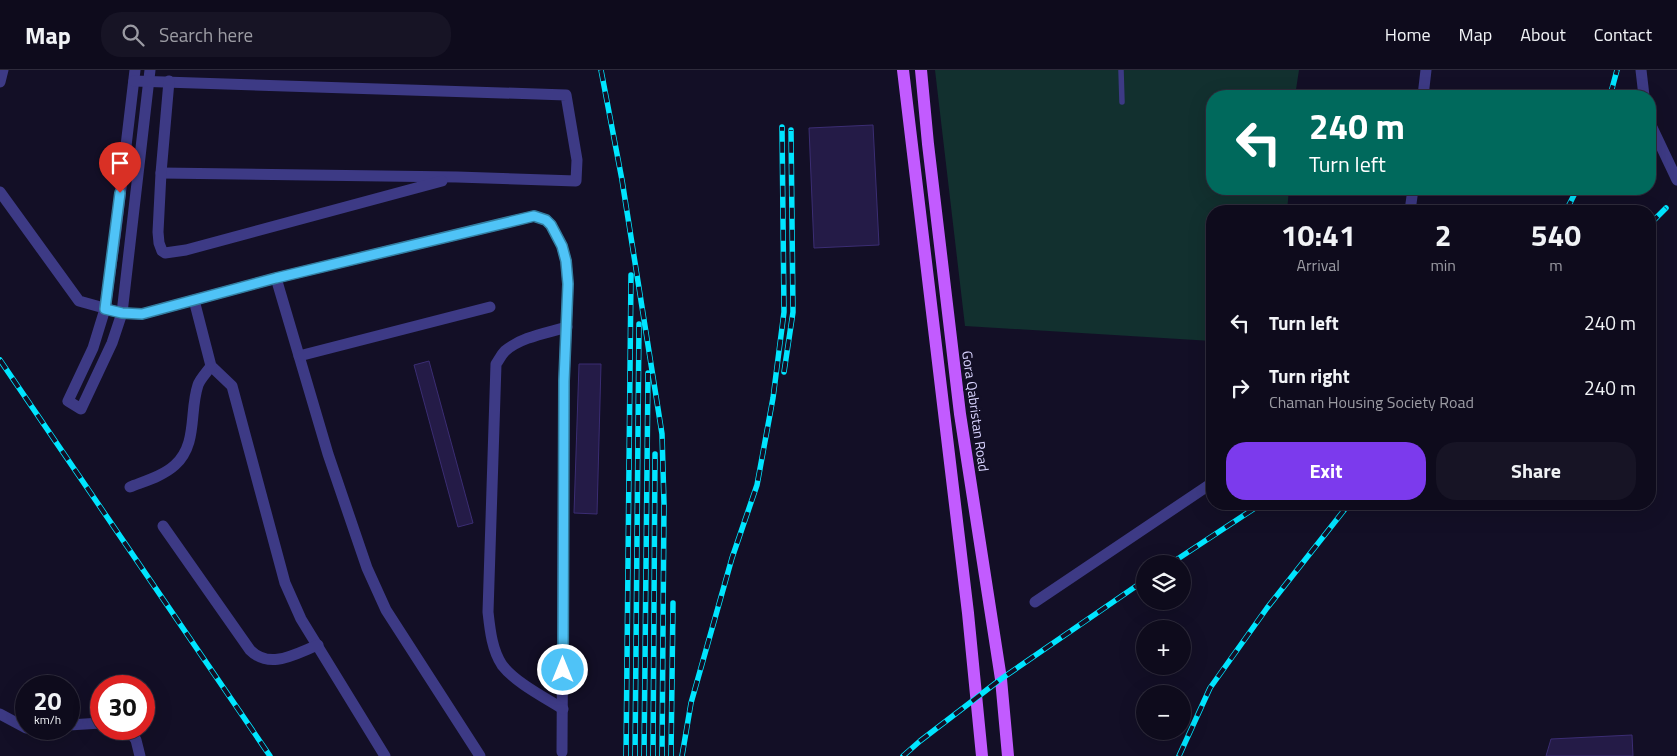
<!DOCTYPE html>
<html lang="en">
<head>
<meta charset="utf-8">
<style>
  :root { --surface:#0e0b1c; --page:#171425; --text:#f1f3f6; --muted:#9b9ba3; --line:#2e2b3b; --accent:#7c3aed }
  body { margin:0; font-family:"Titillium Web",sans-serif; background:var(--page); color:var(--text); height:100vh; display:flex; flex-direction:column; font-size:19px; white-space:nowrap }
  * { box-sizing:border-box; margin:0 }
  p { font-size:16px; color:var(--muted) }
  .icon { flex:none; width:28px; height:28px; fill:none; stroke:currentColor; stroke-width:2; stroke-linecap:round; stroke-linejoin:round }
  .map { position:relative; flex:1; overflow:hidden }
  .sheet { position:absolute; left:1206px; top:135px; width:450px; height:305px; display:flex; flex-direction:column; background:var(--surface); border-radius:20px; box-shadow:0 5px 20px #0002,0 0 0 1px var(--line) }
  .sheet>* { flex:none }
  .guide { position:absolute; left:1206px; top:20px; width:450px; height:105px; border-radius:20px; box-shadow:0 5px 20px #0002,0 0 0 1px var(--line); background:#00695c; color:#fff; overflow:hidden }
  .controls { position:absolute; left:1136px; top:485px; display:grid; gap:10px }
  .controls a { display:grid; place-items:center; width:55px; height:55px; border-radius:50%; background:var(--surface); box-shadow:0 5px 20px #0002,0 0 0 1px var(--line); font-size:25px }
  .speed { position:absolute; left:15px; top:605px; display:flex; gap:10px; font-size:25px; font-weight:700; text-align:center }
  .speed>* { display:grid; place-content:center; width:65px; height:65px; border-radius:50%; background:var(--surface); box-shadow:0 5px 20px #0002,0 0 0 1px var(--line); line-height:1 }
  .speed small { font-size:12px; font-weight:400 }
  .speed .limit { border:8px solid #d22; background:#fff; color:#111 }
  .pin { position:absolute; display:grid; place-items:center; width:42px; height:42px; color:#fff; margin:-51px -21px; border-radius:50% 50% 50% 0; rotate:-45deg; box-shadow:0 0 5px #0007 }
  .pin .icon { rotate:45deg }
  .me { position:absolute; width:55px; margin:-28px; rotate:0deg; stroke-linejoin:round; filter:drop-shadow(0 0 4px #0008) }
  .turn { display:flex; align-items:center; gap:18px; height:105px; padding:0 20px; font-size:22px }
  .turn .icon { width:65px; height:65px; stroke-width:2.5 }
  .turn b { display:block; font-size:35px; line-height:42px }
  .eta { display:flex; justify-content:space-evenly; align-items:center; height:85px; text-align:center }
  .eta b { font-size:30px; font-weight:700; line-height:35px }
  .primary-button { display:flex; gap:10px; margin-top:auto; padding:10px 20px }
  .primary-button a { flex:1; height:58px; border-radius:20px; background:var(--accent); color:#fff; font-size:20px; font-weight:700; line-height:58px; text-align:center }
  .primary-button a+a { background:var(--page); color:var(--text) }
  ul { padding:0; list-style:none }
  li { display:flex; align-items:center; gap:15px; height:65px; padding:0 20px }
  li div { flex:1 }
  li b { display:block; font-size:19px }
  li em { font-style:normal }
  header { display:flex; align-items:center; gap:30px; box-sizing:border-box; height:70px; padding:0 25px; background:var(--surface); border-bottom:1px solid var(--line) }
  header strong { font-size:24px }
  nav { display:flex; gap:28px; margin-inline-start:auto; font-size:18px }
  .search { width:350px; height:45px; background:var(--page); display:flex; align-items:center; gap:12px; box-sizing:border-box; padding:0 18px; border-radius:20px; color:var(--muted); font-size:19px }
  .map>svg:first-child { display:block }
</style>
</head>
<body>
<header>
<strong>Map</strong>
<div class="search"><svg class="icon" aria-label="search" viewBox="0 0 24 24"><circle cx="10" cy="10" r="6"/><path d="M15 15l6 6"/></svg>Search here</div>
<nav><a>Home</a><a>Map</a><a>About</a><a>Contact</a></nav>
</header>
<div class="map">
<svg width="1677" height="686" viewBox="0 0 1677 686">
  <rect width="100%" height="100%" fill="#130f26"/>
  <polygon fill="#12302f" points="935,0 1299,0 1295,26 1212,26 1212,119 1289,119 1287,141 1212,141 1212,271 965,256"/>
  <g fill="#241b47" stroke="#3b2d73">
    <polygon points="873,55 879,175 814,178 809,58"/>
    <polygon points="429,291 473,453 458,457 414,295"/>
    <polygon points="579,294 601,294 597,444 574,443"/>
    <polygon points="1632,665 1633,686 1546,686 1551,669"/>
  </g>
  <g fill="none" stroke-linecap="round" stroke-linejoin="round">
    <polyline stroke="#3d3a85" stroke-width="5.5" points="1121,0 1122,32"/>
    <g stroke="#3d3a85" stroke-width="11">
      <polyline points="135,0 116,160 105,239 93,278 68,331 81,339 112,273 122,243 150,0"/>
      <polyline points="1641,0 1644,26"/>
      <polyline points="134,11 566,25 577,90 576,111 457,107 161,103"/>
      <polyline points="169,11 161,103 158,162 159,173 162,181 165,183 186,180 442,111"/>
      <polyline points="0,12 3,0"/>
      <polyline points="1423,26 1426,0"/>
      <polyline points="1650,53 1677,110"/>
      <polyline points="0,122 79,231 122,243 142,244 276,208 534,146 546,150 551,155 562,176 566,191 568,214 564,311 562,682"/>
      <polyline points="1410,141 1413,119"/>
      <polyline points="276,208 328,384 367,498 386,540 480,686"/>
      <polyline points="194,230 211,296 232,316 285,513 301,549 385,686"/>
      <polyline points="299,286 490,237"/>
      <path d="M130,417C145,411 163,406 175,395C198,374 189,342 198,315C200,309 207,302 211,296"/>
      <path d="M163,456L250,580C270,600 295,584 318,575"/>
      <polyline points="1035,532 1212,413"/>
      <path d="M563,639C544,627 516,613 502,595C492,580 490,560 488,542L496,294C499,290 501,285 505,281C521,267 547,263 567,257"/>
      <polyline points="0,644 26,658"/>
      <polyline points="69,655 101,653"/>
      <polyline points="128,659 136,670 140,686"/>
    </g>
    <g stroke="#c25bff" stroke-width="12">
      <polyline points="903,0 968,543 982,686"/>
      <polyline points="921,0 928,74 960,344 1001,609 1008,686"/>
    </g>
    <defs>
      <g id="rail">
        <polyline points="601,0 622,110 662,364 664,434 662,686"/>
        <polyline points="1610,26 1617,0"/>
        <polyline points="1566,141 1577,119"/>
        <polyline points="1650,154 1666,138"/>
        <polyline points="0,290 270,686"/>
        <polyline points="784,302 793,242 791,60"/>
        <polyline points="1170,494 1261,434"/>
        <polyline points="626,686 631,205"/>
        <polyline points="635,686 639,254"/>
        <polyline points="644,686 648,303"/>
        <polyline points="653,686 655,384"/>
        <polyline points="671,686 673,533"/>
        <polyline points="682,686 691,633 732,488 757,415 773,328 784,242 782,57"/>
        <polyline points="903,686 920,671 1001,609 1145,510"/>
        <polyline points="1179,686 1210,618 1267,538 1349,434"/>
      </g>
    </defs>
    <use href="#rail" stroke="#00e5ff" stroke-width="5.5"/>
    <use href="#rail" stroke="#130f26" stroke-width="4" stroke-dasharray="11" stroke-linecap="butt"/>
  </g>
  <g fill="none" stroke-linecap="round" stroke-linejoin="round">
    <defs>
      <polyline id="route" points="120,123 105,239 122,243 142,244 276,208 534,146 546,150 551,155 562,176 566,191 568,214 564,311 563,600"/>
    </defs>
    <use href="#route" stroke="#337fa1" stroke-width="12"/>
    <use href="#route" stroke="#4fc3f7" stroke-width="9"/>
  </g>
  <g text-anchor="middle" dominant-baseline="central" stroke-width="5" stroke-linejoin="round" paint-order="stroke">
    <g font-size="14" fill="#d9d4ff" stroke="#130f26">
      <text transform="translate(976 341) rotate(82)">Gora Qabristan Road</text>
    </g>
  </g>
</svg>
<div class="controls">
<a><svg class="icon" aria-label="layers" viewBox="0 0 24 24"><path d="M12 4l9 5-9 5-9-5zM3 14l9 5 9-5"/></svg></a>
<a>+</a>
<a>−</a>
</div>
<div class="speed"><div>20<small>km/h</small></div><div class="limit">30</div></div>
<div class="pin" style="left:120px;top:123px;background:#d93025"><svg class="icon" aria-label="arrive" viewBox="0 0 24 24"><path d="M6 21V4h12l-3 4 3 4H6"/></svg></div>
<svg class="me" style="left:563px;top:600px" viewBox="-20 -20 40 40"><circle r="17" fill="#4fc3f7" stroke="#fff" stroke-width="3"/><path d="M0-11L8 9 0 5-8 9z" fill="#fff"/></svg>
<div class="guide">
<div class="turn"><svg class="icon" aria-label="left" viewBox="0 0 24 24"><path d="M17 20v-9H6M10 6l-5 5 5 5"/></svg><div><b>240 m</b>Turn left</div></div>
</div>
<section class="sheet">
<div class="eta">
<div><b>10:41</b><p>Arrival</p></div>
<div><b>2</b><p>min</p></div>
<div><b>540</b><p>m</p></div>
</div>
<ul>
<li><svg class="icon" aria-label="left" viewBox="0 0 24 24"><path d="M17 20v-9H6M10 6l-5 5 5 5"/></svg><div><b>Turn left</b></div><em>240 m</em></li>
<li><svg class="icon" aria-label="right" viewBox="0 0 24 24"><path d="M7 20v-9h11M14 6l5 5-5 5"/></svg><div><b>Turn right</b><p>Chaman Housing Society Road</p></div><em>240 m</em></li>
</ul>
<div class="primary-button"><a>Exit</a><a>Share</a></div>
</section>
</div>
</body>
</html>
